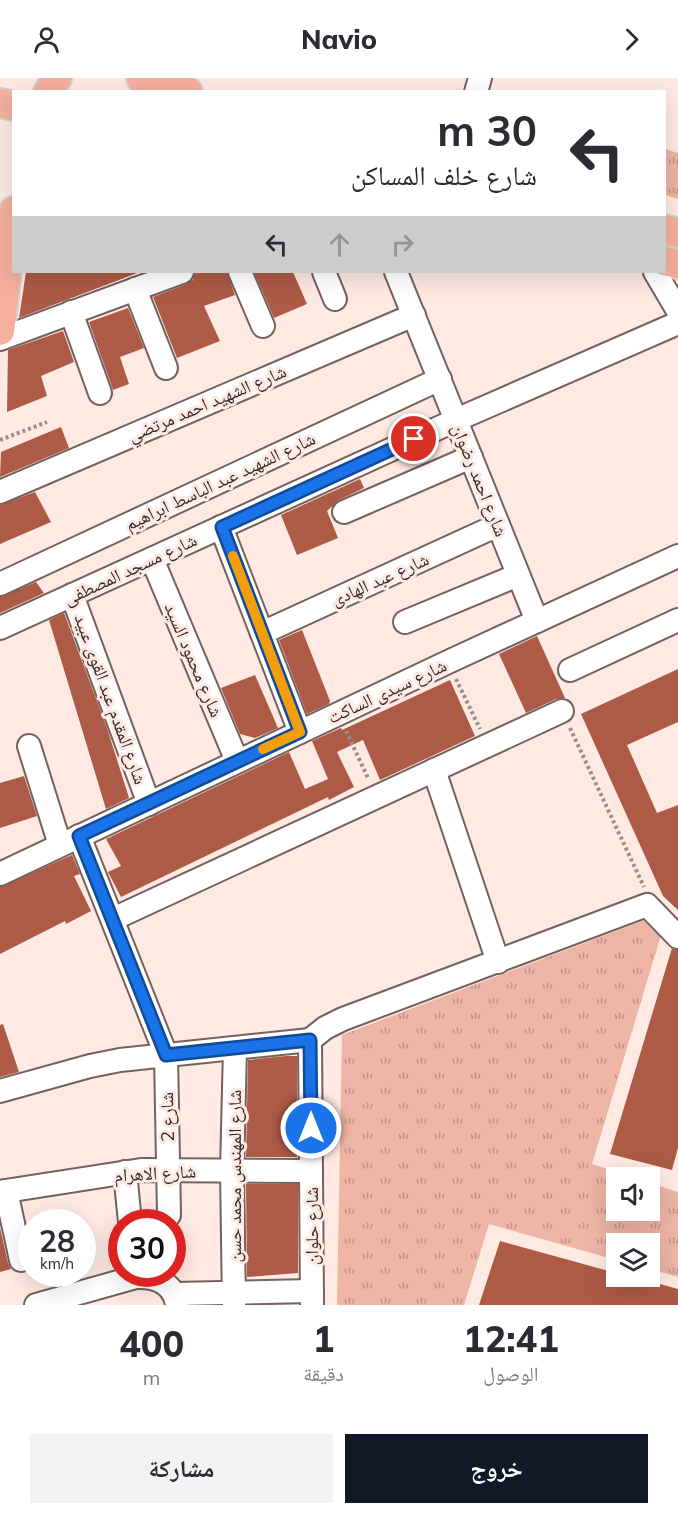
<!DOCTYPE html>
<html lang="ar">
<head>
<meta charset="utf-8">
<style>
  :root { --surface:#fff; --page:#f2f2f3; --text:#2b2b33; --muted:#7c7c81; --accent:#111827 }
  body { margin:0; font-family:Mulish,"Noto Naskh Arabic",sans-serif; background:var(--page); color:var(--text); direction:rtl; height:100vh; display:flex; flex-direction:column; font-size:22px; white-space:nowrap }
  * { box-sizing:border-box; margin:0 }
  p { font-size:20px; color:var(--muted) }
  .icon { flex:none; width:33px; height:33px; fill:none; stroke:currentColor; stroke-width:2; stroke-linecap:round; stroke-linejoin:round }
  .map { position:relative; height:1227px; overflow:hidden; direction:ltr }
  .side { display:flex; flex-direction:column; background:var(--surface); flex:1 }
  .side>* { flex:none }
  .guide { position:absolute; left:12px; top:12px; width:654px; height:183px; border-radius:0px; box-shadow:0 6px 24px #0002; direction:rtl; background:#fff; color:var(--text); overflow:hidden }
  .tools { position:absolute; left:606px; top:1089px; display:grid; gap:12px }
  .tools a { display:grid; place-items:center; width:54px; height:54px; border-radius:0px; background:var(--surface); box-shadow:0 6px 24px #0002; font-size:30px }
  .speed { position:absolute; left:18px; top:1131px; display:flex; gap:12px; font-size:30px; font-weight:700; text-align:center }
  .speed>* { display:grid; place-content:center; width:78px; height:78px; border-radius:50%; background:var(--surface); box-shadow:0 6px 24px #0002; line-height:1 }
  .speed small { font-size:15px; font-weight:400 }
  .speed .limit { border:9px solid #d22; background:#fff; color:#111 }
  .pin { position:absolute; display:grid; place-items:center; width:51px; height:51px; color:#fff; margin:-26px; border:3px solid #fff; border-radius:50%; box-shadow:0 2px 6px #0007 }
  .me { position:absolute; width:66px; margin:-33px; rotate:0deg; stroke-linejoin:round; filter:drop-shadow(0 0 4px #0008) }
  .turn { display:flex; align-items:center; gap:21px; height:126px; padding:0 30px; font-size:27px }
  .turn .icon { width:78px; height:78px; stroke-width:2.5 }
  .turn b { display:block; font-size:42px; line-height:51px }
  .lanes { display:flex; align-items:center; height:57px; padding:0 30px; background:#0003; justify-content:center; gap:30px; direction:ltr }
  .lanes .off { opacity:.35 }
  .eta { display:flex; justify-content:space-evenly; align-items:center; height:102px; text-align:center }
  .eta b { font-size:36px; font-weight:800; line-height:42px }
  .button { display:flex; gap:12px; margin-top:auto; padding:12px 30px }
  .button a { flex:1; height:69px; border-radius:0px; background:var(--accent); color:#fff; font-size:24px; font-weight:800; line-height:69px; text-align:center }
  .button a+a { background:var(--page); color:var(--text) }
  header { display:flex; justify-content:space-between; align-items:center; height:78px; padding:0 30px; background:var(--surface); font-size:27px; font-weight:800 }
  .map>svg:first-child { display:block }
</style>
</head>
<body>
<header><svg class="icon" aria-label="forward" viewBox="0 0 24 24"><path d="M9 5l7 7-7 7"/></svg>Navio<svg class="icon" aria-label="person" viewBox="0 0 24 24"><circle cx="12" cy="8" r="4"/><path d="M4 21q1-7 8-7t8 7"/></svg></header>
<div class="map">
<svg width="678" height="1227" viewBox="0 0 678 1227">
  <defs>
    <pattern id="park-tufts" width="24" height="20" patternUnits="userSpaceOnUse" patternTransform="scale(1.5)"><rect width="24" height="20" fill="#eeb4a5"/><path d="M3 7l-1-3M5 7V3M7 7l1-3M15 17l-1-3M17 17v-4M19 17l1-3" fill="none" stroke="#c19386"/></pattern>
  </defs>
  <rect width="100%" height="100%" fill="#fee9e3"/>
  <g fill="url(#park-tufts)">
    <polygon points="665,71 678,75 678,121 665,117"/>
    <polygon points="648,841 661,857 592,1086 633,1099 616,1100 616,1132 650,1132 650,1105 678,1114 678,1199 650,1191 650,1166 616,1166 616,1182 489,1146 464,1227 337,1227 342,957"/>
  </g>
  <g fill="#ad5a46">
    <polygon points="26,194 140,194 19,240"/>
    <polygon points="195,194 227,194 235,217 204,228 220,263 177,280 153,219 187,206 193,202"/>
    <polygon points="254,194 293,194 307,226 274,240"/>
    <polygon points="128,230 144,270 120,279 129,306 113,312 89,244"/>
    <polygon points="63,253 74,284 41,298 47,318 7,334 8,272"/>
    <polygon points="61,349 69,370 0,399 1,374"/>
    <polygon points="360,401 364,410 339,422 327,433 338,460 297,477 281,437"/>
    <polygon points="35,414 51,444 0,466 0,427"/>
    <polygon points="36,504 44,515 0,535 0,519"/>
    <polygon points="64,535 107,650 129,720 106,731 49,542"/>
    <polygon points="302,552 330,623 329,626 307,636 279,562"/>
    <polygon points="537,558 565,620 556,621 526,635 499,576"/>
    <polygon points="678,591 678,644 627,667 657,735 678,727 678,832 663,818 581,636"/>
    <polygon points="255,597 278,650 255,660 240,656 221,610"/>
    <polygon points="450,602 475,658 380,702 363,662 337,674 354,709 329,722 328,719 121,819 108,794 121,788 106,761 289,674 305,711 328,701 312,663 341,650 342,652"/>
    <polygon points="24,698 37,738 0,750 0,705"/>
    <polygon points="72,777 80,796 74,798 91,833 66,846 65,843 0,876 0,809"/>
    <polygon points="672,870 678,872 678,1070 672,1092 610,1076"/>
    <polygon points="3,946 19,994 0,999 0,947"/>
    <polygon points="286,978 297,978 297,1079 246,1079 248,982"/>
    <polygon points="246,1106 298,1106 298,1195 247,1199"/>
    <polygon points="0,1150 8,1185 11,1191 0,1194"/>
    <polygon points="500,1163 616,1195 616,1198 631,1198 678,1211 678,1227 479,1227"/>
  </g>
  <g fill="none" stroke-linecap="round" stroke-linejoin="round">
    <defs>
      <g id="minor">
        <polyline points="476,14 480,0"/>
        <polyline points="240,194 263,248"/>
        <polyline points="324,194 335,221"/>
        <polyline points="396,194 537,543"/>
        <polyline points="655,194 678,233"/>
        <polyline points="135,211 166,290"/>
        <polyline points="71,234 100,315"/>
        <polyline points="0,261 182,194"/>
        <polyline points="0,414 414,237"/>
        <polyline points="344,434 471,379"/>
        <polyline points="221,449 300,654"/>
        <polyline points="152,481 237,683"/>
        <polyline points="0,506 440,301"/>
        <polyline points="72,517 149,726"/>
        <polyline points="405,544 518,497"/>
        <polyline points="0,550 456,342 678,245"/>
        <polyline points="262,555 498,447"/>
        <polyline points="570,592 678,542"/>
        <polyline points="29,668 60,767"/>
        <polyline points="434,692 498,884"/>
        <polyline points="79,758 166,977 169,1137"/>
        <polyline points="0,796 448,584 678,478"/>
        <polyline points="113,841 562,633"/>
        <polyline points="310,962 325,950 343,941 647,827 678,859"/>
        <polyline points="310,962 312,1227"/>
        <polyline points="0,1013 90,988 120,982 310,962"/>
        <polyline points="125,1094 130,1144"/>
        <polyline points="6,1113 21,1182"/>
        <polyline points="0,1114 141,1092 311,1093"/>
        <polyline points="175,1216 312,1213"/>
        <path d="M36,1227L136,1199C156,1198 174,1205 177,1227"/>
        <polyline points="234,1227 232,1093 235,970"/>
      </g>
      <g id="major">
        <polyline points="141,0 188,14"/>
        <polyline points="48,14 57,0"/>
        <polyline points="0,25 14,28"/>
        <polyline points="664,151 678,155"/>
        <polyline points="664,183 678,186"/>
        <polyline points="0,253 14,133"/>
      </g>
    </defs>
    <use href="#minor" stroke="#73625d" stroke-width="26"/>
    <use href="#major" stroke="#d2d0d0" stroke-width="32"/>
    <g stroke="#9a8c88" stroke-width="4" stroke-dasharray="3 3" stroke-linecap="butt">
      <polyline points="0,362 47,344"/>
      <polyline points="456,601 480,651"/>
      <polyline points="570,650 644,809"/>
      <polyline points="346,653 368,700"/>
    </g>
    <use href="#minor" stroke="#fff" stroke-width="22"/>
    <use href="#major" stroke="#f5af9e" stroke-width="28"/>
  </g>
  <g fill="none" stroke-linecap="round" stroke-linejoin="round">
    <defs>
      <polyline id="route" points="311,1050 310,962 166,977 79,758 300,654 222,449 414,361"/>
    </defs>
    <use href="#route" stroke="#114b97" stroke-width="15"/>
    <use href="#route" stroke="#1a73e8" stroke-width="10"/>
    <polyline stroke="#f59e0b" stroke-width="10" points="233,478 300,654 263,671"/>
  </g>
  <g text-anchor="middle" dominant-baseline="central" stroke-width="6" stroke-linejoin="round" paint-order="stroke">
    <g font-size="18" fill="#332b29" stroke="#fee9e3">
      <text transform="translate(207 325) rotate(-23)">شارع الشهيد احمد مرتضي</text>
      <text transform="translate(480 402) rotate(68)">شارع احمد رضوان</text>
      <text transform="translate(220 403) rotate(-25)">شارع الشهيد عبد الباسط ابراهيم</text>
      <text transform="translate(130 491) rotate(-25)">شارع مسجد المصطفى</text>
      <text transform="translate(380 501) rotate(-24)">شارع عبد الهادى</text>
      <text transform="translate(194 582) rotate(67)">شارع محمود السيد</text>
      <text transform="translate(387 613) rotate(-25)">شارع سيدى الساكت</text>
      <text transform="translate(111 621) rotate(70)">شارع المقدم عبد القوى عبيد</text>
      <text transform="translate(167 1039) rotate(-91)">شارع 2</text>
      <text transform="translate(155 1095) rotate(-3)">شارع الاهرام</text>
      <text transform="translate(234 1098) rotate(-90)">شارع المهندس محمد حسن</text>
      <text transform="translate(311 1148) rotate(-90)">شارع حلوان</text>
    </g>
  </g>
</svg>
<div class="tools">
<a><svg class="icon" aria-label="sound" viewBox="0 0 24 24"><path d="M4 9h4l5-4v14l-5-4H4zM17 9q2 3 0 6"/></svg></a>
<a><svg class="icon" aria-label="layers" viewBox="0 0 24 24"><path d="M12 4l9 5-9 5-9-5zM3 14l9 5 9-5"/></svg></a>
</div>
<div class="speed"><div>28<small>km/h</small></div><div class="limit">30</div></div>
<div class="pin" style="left:414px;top:361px;background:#d93025"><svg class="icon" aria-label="arrive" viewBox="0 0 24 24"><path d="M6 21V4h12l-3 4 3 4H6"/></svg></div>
<svg class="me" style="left:311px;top:1050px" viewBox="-20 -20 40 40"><circle r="17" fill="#1a73e8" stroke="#fff" stroke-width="3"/><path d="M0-11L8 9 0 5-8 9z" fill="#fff"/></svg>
<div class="guide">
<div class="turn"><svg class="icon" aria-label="left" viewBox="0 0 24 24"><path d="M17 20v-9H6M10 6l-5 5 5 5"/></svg><div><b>30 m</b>شارع خلف المساكن</div></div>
<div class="lanes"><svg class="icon" aria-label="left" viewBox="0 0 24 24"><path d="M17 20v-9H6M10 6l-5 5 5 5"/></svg><svg class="icon off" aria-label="ahead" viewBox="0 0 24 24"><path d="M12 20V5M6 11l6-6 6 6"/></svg><svg class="icon off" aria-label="right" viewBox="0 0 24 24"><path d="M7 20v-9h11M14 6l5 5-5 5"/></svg></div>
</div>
</div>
<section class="side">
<div class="eta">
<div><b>12:41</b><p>الوصول</p></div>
<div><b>1</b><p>دقيقة</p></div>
<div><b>400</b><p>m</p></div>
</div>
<div class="button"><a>خروج</a><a>مشاركة</a></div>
</section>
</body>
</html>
